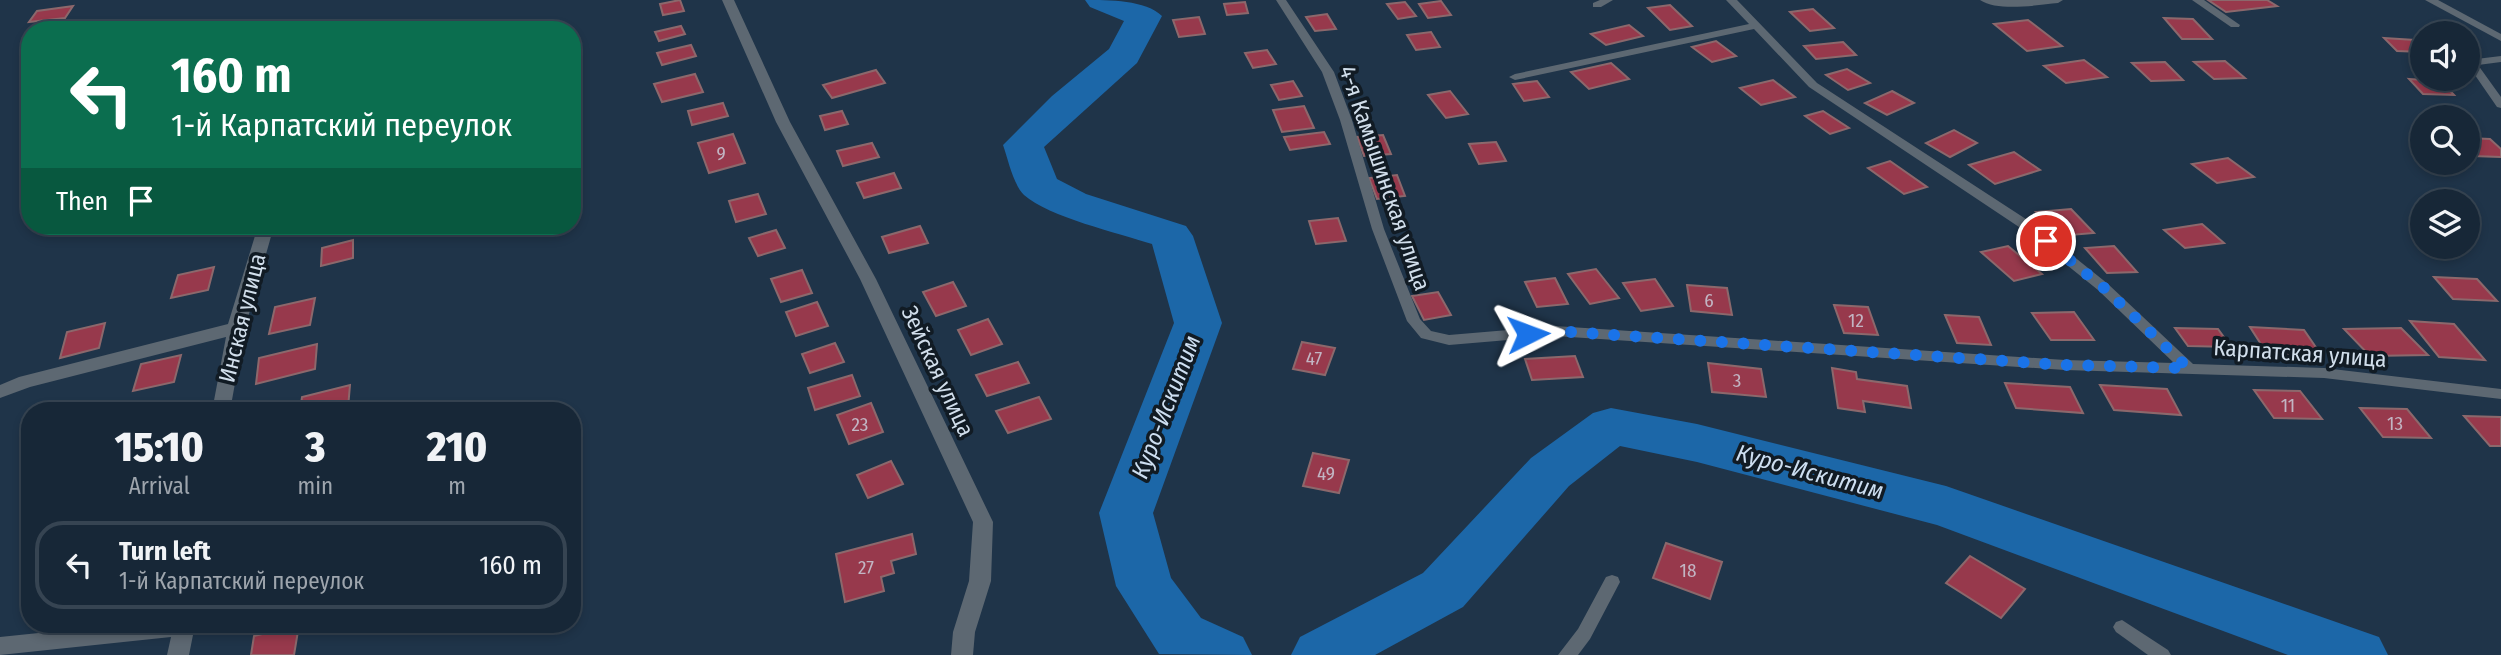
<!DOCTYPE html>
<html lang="en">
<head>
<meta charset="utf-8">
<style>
  :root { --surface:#172737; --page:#243342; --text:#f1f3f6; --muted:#9ea5ad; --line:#364452 }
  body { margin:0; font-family:"Fira Sans Condensed",sans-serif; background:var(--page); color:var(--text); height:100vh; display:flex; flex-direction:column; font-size:26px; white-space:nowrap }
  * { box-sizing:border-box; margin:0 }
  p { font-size:23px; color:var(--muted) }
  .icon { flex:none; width:38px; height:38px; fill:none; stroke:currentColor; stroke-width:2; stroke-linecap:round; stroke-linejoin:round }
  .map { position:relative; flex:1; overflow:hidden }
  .sheet { position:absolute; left:21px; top:402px; width:560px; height:231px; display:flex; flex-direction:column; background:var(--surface); border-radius:28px; box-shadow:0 4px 10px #0003,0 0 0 2px var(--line) }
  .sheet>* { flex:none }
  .guide { position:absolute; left:21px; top:21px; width:560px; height:214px; border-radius:28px; box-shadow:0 4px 10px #0003,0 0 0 2px var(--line); background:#0b6e4f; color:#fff; overflow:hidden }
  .buttons { position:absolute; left:2410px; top:21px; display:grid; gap:14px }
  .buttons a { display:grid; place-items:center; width:70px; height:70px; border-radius:50%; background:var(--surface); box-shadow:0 4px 10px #0003,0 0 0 2px var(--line); font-size:35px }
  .pin { position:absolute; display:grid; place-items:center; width:60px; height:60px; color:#fff; margin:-30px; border:4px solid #fff; border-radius:50%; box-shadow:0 2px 7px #0007 }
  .me { position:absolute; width:77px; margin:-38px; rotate:87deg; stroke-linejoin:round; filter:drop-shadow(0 0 5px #0008) }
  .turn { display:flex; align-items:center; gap:24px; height:147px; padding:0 35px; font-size:32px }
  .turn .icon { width:91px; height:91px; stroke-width:2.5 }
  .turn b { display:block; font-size:49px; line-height:60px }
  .then { display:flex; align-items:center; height:66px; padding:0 35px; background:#0003; gap:14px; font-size:26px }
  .eta { display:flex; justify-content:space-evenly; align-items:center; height:119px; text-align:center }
  .eta b { font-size:42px; font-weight:800; line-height:49px }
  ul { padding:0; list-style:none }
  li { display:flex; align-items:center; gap:21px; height:88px; margin:0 14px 10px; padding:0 21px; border:4px solid var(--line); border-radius:28px }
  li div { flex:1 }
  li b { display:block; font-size:26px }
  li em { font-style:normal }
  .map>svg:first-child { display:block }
</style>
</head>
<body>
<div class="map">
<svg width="2501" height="655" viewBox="0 0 2501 655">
  <rect width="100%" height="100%" fill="#1f3449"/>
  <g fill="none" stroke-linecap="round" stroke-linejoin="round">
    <g fill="#1c67a8" fill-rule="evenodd">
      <path d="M1085,0C1109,0 1146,0 1162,16L1137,63L1044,147L1057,179L1086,194L1186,226L1193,236L1222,323L1153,513L1171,578L1201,618L1243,637L1252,655L1159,654L1116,586L1099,513L1174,323L1152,244C1118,233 1049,217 1024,195C1013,184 1008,159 1003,145L1052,96L1109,49L1124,21L1090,7Z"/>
      <polygon points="1611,408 1697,424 1946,486 2379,637 2388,655 2288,655 1937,525 1697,462 1620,446 1569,486 1463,607 1375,655 1291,655 1300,637 1423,573 1531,458 1593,413"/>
    </g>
  </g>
  <g fill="#97394c" stroke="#8c686c" stroke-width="2">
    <polygon points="680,0 684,11 663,15 660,4"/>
    <polygon points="2208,0 2267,0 2277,6 2226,12"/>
    <polygon points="1441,1 1451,15 1428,18 1419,4"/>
    <polygon points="1245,2 1248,13 1227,15 1224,4"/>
    <polygon points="1405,2 1416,16 1398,19 1387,4"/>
    <polygon points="1670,5 1692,26 1670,30 1648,8"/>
    <polygon points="73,6 65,18 29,22 37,11"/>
    <polygon points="1813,9 1834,28 1810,31 1790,12"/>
    <polygon points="1327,14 1336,29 1315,31 1306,17"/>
    <polygon points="1199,17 1205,34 1179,37 1173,20"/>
    <polygon points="2164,18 2193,19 2212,39 2182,39"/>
    <polygon points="2028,20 2062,46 2027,51 1994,24"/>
    <polygon points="1629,25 1643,36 1606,45 1591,34"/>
    <polygon points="681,26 685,34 659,41 655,32"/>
    <polygon points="1431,32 1440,47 1416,50 1407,35"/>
    <polygon points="2384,38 2415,40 2422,47 2422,52 2397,51"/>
    <polygon points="1716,41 1736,56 1712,62 1692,47"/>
    <polygon points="1843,42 1856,55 1816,59 1804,46"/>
    <polygon points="691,45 696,56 662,65 657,53"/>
    <polygon points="1267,50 1276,64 1253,68 1245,53"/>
    <polygon points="2084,60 2107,77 2066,83 2044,66"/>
    <polygon points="2225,61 2245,78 2214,79 2194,62"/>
    <polygon points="2165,62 2183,80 2151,81 2132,63"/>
    <polygon points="1611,63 1629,79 1589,89 1571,72"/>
    <polygon points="1847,69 1870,83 1848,90 1826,75"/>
    <polygon points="876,70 885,83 832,98 823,85"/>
    <polygon points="695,74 703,92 662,102 654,84"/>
    <polygon points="2409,79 2441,81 2454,95 2423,94"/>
    <polygon points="1773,80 1795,97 1761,105 1740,88"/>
    <polygon points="1293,81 1302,96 1279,100 1271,85"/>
    <polygon points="1537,81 1549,97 1524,101 1513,84"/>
    <polygon points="1450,91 1468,114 1446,118 1428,95"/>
    <polygon points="1892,91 1914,103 1887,115 1865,103"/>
    <polygon points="723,103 728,116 692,125 688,111"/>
    <polygon points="1304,106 1314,128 1282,132 1273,110"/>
    <polygon points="842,111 848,124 825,130 820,116"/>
    <polygon points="1823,111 1849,128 1830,134 1805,116"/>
    <polygon points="1954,130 1977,143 1950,157 1926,143"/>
    <polygon points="1324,132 1330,144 1290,150 1284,137"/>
    <polygon points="733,134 745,163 709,173 698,143"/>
    <polygon points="1383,135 1391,154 1364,156 1357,137"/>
    <polygon points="2468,138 2490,139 2501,149 2501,157 2472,156 2468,152"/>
    <polygon points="1496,142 1506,161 1479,164 1469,144"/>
    <polygon points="872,143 879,157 843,166 837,151"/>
    <polygon points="2014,152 2040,170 1995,184 1969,165"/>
    <polygon points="2228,158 2254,177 2217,183 2192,164"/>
    <polygon points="1890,161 1927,187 1904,194 1868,168"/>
    <polygon points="894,173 901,188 864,198 857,183"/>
    <polygon points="1397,175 1405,196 1377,199 1369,178"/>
    <polygon points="758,194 766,214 736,222 729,201"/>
    <polygon points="2071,209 2094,233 2058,236 2036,212"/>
    <polygon points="1338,218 1346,241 1316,244 1309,221"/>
    <polygon points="2202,224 2224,243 2185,248 2164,230"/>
    <polygon points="920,226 928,243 889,253 882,237"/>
    <polygon points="776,230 785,248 758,256 749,238"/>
    <polygon points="353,240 353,258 321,266 322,248"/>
    <polygon points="2008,246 2042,274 2014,281 1981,252"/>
    <polygon points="2114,246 2137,272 2107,273 2085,248"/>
    <polygon points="214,267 208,290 171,298 178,275"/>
    <polygon points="1596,269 1619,298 1590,304 1568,274"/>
    <polygon points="802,270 812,293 781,302 771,279"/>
    <polygon points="2434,277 2477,279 2497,301 2453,299"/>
    <polygon points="1555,278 1568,304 1537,307 1525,282"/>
    <polygon points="1655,279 1673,306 1641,311 1623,283"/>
    <polygon points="953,282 966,306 936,316 923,292"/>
    <polygon points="1687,285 1727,288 1732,315 1691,311"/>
    <polygon points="1438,292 1451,315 1424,320 1412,296"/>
    <polygon points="315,298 310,325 269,334 275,307"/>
    <polygon points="817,302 828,326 796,336 786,312"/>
    <polygon points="1834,305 1868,307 1878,335 1844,333"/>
    <polygon points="2074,312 2094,340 2051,340 2032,313"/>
    <polygon points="1945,315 1979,317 1991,345 1957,343"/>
    <polygon points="988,319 1002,344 971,355 958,330"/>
    <polygon points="2410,321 2454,324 2485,360 2439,357"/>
    <polygon points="105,323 99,348 60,358 67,332"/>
    <polygon points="2250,327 2304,330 2322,356 2266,352"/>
    <polygon points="2175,328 2218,329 2231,347 2188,346"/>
    <polygon points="2401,328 2428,355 2370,356 2344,329"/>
    <polygon points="1302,342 1335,348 1325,375 1293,369"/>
    <polygon points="835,343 844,362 810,373 802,354"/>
    <polygon points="317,344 315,369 256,384 259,358"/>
    <polygon points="181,355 174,382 133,391 141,364"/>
    <polygon points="1575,356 1583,377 1532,380 1525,359"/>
    <polygon points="1018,362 1029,383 987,396 976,375"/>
    <polygon points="1708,363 1761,369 1766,397 1712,392"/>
    <polygon points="1832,368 1856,372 1857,379 1907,386 1911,408 1863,401 1865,412 1838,408"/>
    <polygon points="852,375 860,396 815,410 808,388"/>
    <polygon points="2005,383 2070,387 2083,413 2016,408"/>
    <polygon points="350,385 348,408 334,411 300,411 302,397"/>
    <polygon points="2100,385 2167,389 2181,415 2114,410"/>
    <polygon points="2254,390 2300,391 2322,419 2274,418"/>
    <polygon points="1039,397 1051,419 1008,433 996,411"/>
    <polygon points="871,403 883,432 849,444 837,415"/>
    <polygon points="2360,408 2407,409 2431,438 2383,437"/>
    <polygon points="2464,416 2501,417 2501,446 2490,446"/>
    <polygon points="1313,453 1349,460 1339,493 1303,486"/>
    <polygon points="891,461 903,484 868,498 857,475"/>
    <polygon points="912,534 916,554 891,561 894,573 881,577 884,591 845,602 836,554"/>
    <polygon points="1666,543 1722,562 1710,599 1653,578"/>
    <polygon points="1970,556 2025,589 2001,618 1946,583"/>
    <polygon points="299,625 294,655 251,655 254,636"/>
  </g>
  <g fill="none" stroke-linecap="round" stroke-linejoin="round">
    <g fill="#5d6872" fill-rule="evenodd">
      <polygon points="1276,0 1286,0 1334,72 1352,120 1384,229 1420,319 1431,331 1449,335 1555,326 2065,360 2174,363 2098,290 2022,229 1809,87 1754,29 1515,80 1509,77 1515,74 1749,24 1726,0 1737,0 1817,83 2032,223 2108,284 2193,364 2324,368 2501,389 2501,399 2324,378 2065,370 1555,336 1449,345 1421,338 1407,321 1372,229 1340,120 1322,72"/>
      <polygon points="1600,0 1613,0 1601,7 1593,7 1593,3"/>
      <path d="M1980,0H2063L2058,3C2037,5 1998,12 1980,0Z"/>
      <polygon points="2192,0 2204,0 2240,25 2239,27 2231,27"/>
      <polygon points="2425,0 2438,0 2501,34 2501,41"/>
      <polygon points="2501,56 2501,62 2478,65 2501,97 2501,108 2497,107 2468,65 2468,60"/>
      <polygon points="1612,575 1618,577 1620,582 1590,639 1578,655 1558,655 1578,629 1606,577"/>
      <polygon points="2122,620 2168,650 2171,655 2148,655 2116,632 2113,627 2116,622"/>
    </g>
    <g fill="#5d6872" fill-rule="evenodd">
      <polygon points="722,0 734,0 790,122 876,279 993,522 991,581 975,632 973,655 951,655 953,632 969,581 973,522 860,279 776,122"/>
      <polygon points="258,226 274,226 245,328 230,411 212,411 226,337 30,387 0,398 0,385 19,377 228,324"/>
      <polygon points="116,625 195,625 189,655 167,655 171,637 0,655 0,637"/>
    </g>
  </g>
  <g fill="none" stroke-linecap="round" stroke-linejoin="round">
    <polyline stroke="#1a73e8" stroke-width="12" stroke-dasharray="0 21.6" points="1528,334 1555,331 2065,365 2188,368 2103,287 2046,241"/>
  </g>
  <g text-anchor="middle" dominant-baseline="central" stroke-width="7" stroke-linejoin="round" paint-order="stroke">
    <g font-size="19" fill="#c2b5c3">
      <text x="721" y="153">9</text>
      <text x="1709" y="300">6</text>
      <text x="1856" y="320">12</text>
      <text x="1314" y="358">47</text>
      <text x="1737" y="380">3</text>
      <text x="2288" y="405">11</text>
      <text x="2395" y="423">13</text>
      <text x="860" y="424">23</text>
      <text x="1326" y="473">49</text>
      <text x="866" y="567">27</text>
      <text x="1688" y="570">18</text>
    </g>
    <g font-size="23" fill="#d1deeb" stroke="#111b24">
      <text transform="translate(1385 178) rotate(71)">4-я Камышинская улица</text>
      <text transform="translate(242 318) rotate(-76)">Инская улица</text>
      <text transform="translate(2300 353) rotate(4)">Карпатская улица</text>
      <text transform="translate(938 371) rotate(65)">Зейская улица</text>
    </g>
    <g font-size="24" font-style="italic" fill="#cddef0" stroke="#111b24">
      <text transform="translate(1166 407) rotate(-69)">Куро-Искитим</text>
      <text transform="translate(1810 472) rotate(15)">Куро-Искитим</text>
    </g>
  </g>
</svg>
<div class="buttons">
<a><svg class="icon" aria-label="sound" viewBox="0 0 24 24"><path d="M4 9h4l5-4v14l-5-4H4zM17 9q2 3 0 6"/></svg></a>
<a><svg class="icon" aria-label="search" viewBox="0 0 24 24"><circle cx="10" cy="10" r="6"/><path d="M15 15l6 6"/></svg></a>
<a><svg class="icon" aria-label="layers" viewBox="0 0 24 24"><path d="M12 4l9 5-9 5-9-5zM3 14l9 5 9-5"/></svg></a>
</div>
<div class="pin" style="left:2046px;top:241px;background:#d93025"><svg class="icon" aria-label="arrive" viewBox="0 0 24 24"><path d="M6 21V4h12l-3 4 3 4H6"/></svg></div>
<svg class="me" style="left:1528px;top:334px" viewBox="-20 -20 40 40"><path d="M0-17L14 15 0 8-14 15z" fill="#1a73e8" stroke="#fff" stroke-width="4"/></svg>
<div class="guide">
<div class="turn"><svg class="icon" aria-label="left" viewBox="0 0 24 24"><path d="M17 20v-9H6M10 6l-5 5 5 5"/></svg><div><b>160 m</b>1-й Карпатский переулок</div></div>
<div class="then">Then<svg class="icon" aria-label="arrive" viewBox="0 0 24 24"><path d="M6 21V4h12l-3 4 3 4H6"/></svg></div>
</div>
<section class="sheet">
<div class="eta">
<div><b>15:10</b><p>Arrival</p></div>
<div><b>3</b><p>min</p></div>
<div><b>210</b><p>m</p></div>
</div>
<ul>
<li><svg class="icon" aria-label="left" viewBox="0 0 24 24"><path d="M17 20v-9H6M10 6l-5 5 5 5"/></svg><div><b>Turn left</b><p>1-й Карпатский переулок</p></div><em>160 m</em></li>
</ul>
</section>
</div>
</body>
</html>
